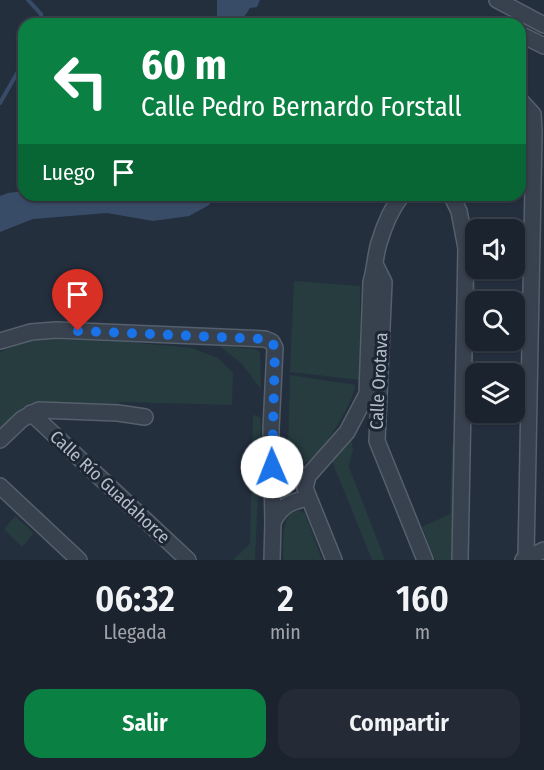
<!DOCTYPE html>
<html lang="es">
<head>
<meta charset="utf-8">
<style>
  :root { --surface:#1b232e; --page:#242b36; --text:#f1f3f6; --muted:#a0a4aa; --line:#39404a; --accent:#0b8043 }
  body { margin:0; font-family:"Fira Sans Condensed",sans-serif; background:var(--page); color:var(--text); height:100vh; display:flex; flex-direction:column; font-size:22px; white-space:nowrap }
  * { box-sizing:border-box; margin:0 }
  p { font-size:20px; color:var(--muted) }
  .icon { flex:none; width:33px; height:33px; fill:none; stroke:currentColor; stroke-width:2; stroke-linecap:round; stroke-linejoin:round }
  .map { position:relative; height:560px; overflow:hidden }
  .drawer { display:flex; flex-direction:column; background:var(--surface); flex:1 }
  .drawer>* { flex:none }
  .guide { position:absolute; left:18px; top:18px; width:508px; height:183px; border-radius:18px; box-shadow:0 2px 4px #0004,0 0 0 2px var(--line); background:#0b8043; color:#fff; overflow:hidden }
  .controls { position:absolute; left:465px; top:219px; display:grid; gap:12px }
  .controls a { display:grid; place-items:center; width:60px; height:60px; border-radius:12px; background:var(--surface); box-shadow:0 2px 4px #0004,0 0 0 2px var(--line); font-size:30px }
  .pin { position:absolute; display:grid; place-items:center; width:51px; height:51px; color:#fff; margin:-62px -26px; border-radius:50% 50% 50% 0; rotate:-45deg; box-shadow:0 0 6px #0007 }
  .pin .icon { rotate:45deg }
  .me { position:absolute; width:66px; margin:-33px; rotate:359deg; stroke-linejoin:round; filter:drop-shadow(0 0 4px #0008) }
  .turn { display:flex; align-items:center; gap:21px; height:126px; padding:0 24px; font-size:27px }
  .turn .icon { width:78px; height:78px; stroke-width:2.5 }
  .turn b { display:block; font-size:42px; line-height:51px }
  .then { display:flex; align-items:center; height:57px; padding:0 24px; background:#0003; gap:12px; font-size:22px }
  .eta { display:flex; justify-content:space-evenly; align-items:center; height:102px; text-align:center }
  .eta b { font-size:36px; font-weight:600; line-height:42px }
  .cta { display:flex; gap:12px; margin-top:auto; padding:12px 24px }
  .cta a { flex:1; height:69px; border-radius:18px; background:var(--accent); color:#fff; font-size:24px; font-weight:600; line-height:69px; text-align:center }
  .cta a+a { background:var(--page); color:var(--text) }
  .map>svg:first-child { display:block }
</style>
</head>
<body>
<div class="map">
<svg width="544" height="560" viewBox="0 0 544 560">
  <rect width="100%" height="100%" fill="#242f3e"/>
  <g fill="#263c3f">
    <polygon points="294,281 360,286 360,380 290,372"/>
    <polygon points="48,339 126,342 192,348 218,358 233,373 232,405 119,402 118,408 47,405 0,435 0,352 28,341"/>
    <polygon points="219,346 256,349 260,352 261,389 241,363"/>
    <path d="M290,375L355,385C353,405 319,460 300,466L289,460L288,453Z"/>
    <polygon points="253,415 260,417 261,426 255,560 233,560 250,544"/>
    <polygon points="351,438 353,449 349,467 385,560 372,560 332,461"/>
    <polygon points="452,445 459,445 456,560 435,560 422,527 450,514"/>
    <path d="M294,511H301L305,514L322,560H283C284,545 280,520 294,511Z"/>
    <polygon points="15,516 34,533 22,547 4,529"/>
  </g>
  <g fill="#394c67">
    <polygon points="217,0 260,0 257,7 250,8 244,17 243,24 217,24"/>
    <polygon points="24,191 24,195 216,195 209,205 189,216 153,221 107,213 33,219 0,232 0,196 8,193"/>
  </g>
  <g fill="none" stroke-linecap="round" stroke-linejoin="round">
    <g stroke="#394c67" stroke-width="4">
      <polyline points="28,0 41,14 42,24"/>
      <polyline points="0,103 24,61"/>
    </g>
    <defs>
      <g id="minor">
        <polyline points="497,0 544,25"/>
        <polyline points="520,34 544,46"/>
        <polyline points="520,100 533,114 534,131 526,558"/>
        <polyline points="451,195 459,211 466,248 460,560"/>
        <polyline points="376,266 384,282 377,441 425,560"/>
        <polyline points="0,341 31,332 56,330 265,339 272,342 275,348 271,429 273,522 272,560"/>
        <polyline points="31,413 188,560"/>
        <polyline points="0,440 22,419 39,410 118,413 145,417"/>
        <path d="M275,455C282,475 286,478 308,476"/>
        <polyline points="0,486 79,560"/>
        <path d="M273,522C282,505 290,502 308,498"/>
        <path d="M334,560L305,488L308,476L347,432L367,394L371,282C375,269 375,256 379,243C384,226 391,209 402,195"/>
        <polyline points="523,560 544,550"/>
      </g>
    </defs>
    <use href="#minor" stroke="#565f6c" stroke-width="18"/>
    <use href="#minor" stroke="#38414e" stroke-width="15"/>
  </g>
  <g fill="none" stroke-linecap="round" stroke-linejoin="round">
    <polyline stroke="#1a73e8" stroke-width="10" stroke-dasharray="0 18" points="78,331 265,339 272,342 275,348 272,467"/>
  </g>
  <g text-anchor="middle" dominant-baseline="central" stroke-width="6" stroke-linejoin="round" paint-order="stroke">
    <g font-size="18" fill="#b4bcc9" stroke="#1d2633">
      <text transform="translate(379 381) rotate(-87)">Calle Orotava</text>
      <text transform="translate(110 487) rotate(43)">Calle Río Guadahorce</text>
    </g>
  </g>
</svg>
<div class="controls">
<a><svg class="icon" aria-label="sound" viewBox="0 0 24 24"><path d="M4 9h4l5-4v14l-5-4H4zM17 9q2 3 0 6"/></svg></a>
<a><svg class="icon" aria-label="search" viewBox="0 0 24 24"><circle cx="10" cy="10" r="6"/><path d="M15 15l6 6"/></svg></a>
<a><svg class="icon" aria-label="layers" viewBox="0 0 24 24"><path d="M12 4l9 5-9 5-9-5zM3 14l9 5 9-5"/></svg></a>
</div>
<div class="pin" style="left:78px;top:331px;background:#d93025"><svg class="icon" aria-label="arrive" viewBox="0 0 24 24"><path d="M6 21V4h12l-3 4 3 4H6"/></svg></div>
<svg class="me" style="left:272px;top:467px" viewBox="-20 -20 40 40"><circle r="19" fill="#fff"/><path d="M0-13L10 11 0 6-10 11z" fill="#1a73e8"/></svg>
<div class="guide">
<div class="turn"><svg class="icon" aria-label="left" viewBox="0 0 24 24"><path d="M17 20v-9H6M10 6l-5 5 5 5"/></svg><div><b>60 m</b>Calle Pedro Bernardo Forstall</div></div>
<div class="then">Luego<svg class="icon" aria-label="arrive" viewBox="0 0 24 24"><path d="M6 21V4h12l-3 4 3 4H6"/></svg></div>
</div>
</div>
<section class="drawer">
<div class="eta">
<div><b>06:32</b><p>Llegada</p></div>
<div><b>2</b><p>min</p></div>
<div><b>160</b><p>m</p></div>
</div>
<div class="cta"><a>Salir</a><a>Compartir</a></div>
</section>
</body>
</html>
